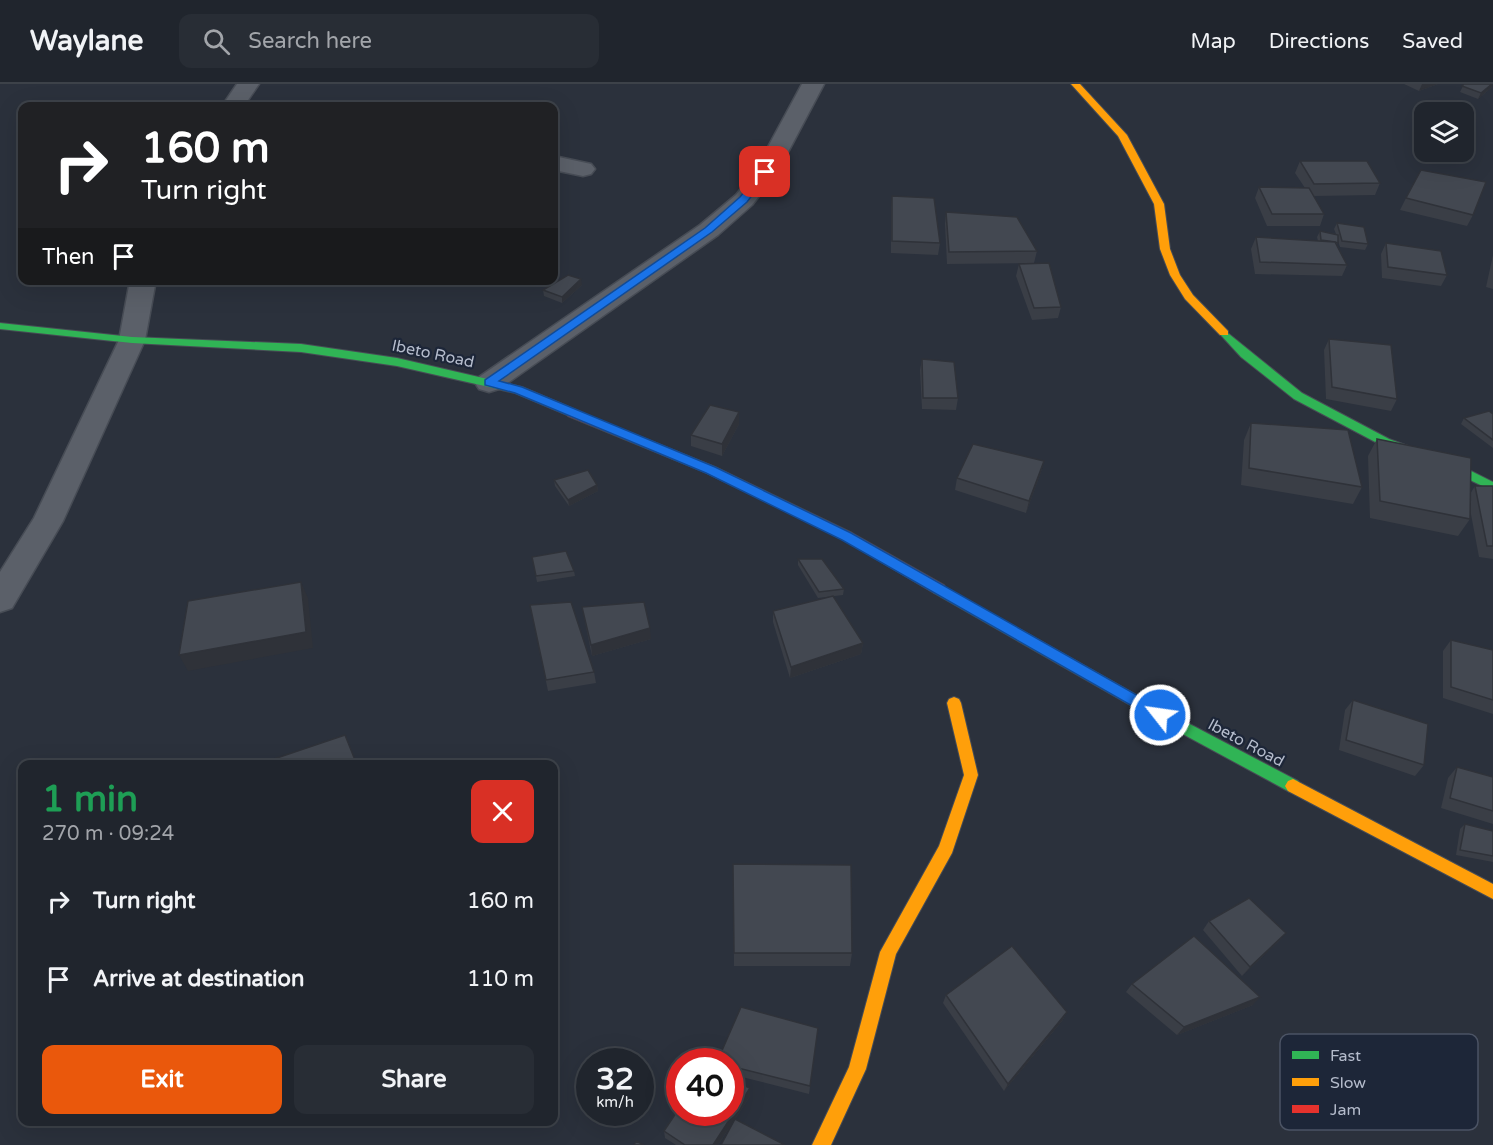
<!DOCTYPE html>
<html lang="en">
<head>
<meta charset="utf-8">
<style>
  :root { --surface:#20252d; --page:#282d35; --text:#f1f3f6; --muted:#a2a5aa; --line:#3d4249; --accent:#ea580c }
  body { margin:0; font-family:"Varela Round",sans-serif; background:var(--page); color:var(--text); height:100vh; display:flex; flex-direction:column; font-size:22px; white-space:nowrap }
  * { box-sizing:border-box; margin:0 }
  p { font-size:20px; color:var(--muted) }
  .icon { flex:none; width:33px; height:33px; fill:none; stroke:currentColor; stroke-width:2; stroke-linecap:round; stroke-linejoin:round }
  .map { position:relative; flex:1; overflow:hidden }
  .panel { position:absolute; left:18px; top:676px; width:540px; height:366px; display:flex; flex-direction:column; background:var(--surface); border-radius:12px; box-shadow:0 6px 24px #0002,0 0 0 2px var(--line) }
  .panel>* { flex:none }
  .banner { position:absolute; left:18px; top:18px; width:540px; height:183px; border-radius:12px; box-shadow:0 6px 24px #0002,0 0 0 2px var(--line); background:#202124; color:#fff; overflow:hidden }
  .fabs { position:absolute; left:1414px; top:18px; display:grid; gap:12px }
  .fabs a { display:grid; place-items:center; width:60px; height:60px; border-radius:12px; background:var(--surface); box-shadow:0 6px 24px #0002,0 0 0 2px var(--line); font-size:30px }
  .speed { position:absolute; left:576px; top:964px; display:flex; gap:12px; font-size:30px; font-weight:700; text-align:center }
  .speed>* { display:grid; place-content:center; width:78px; height:78px; border-radius:50%; background:var(--surface); box-shadow:0 6px 24px #0002,0 0 0 2px var(--line); line-height:1 }
  .speed small { font-size:15px; font-weight:400 }
  .speed .limit { border:9px solid #d22; background:#fff; color:#111 }
  .pin { position:absolute; display:grid; place-items:center; width:51px; height:51px; color:#fff; margin:-26px; border-radius:12px; box-shadow:0 3px 9px #0006 }
  .me { position:absolute; width:66px; margin:-33px; rotate:300deg; stroke-linejoin:round; filter:drop-shadow(0 0 4px #0008) }
  .turn { display:flex; align-items:center; gap:21px; height:126px; padding:0 24px; font-size:27px }
  .turn .icon { width:78px; height:78px; stroke-width:2.5 }
  .turn b { display:block; font-size:42px; line-height:51px }
  .then { display:flex; align-items:center; height:57px; padding:0 24px; background:#0003; gap:12px; font-size:22px }
  .round { display:grid; place-items:center; flex:none; width:63px; height:63px; border-radius:12px; background:var(--page) }
  .head { display:flex; align-items:center; justify-content:space-between; height:102px; padding:0 24px }
  h1 { font-size:36px; font-weight:700; line-height:45px; color:#1e9e55 }
  .button { display:flex; gap:12px; margin-top:auto; padding:12px 24px }
  .button a { flex:1; height:69px; border-radius:12px; background:var(--accent); color:#fff; font-size:24px; font-weight:700; line-height:69px; text-align:center }
  .button a+a { background:var(--page); color:var(--text) }
  ul { padding:0; list-style:none }
  li { display:flex; align-items:center; gap:18px; height:78px; padding:0 24px }
  li div { flex:1 }
  li b { display:block; font-size:22px }
  li em { font-style:normal }
  header { display:flex; align-items:center; gap:36px; box-sizing:border-box; height:84px; padding:0 30px; background:var(--surface); border-bottom:2px solid var(--line) }
  header strong { font-size:28px }
  nav { display:flex; gap:33px; margin-inline-start:auto; font-size:21px }
  .search { width:420px; height:54px; background:var(--page); display:flex; align-items:center; gap:15px; box-sizing:border-box; padding:0 21px; border-radius:12px; color:var(--muted); font-size:22px }
  .map>svg:first-child { display:block }
</style>
</head>
<body>
<header>
<strong>Waylane</strong>
<div class="search"><svg class="icon" aria-label="search" viewBox="0 0 24 24"><circle cx="10" cy="10" r="6"/><path d="M15 15l6 6"/></svg>Search here</div>
<nav><a>Map</a><a>Directions</a><a>Saved</a></nav>
</header>
<div class="map">
<svg width="1493" height="1061" viewBox="0 0 1493 1061">
  <rect width="100%" height="100%" fill="#2b313c"/>
  <g fill="none" stroke-linecap="round" stroke-linejoin="round">
    <defs>
      <g id="street">
        <polygon points="237,0 259,0 244,22 222,22"/>
        <polygon points="802,0 824,0 777,89 752,121 718,151 499,305 489,308 479,305 475,299 479,293 700,141 736,111 755,87"/>
        <polygon points="554,72 591,80 595,85 591,90 583,92 554,86"/>
        <polygon points="130,196 156,196 145,256 63,437 12,524 0,528 0,488 34,434 119,256"/>
      </g>
      <g id="fast">
        <polygon points="0,239 132,253 301,260 397,274 522,303 576,326 578,329 572,333 515,309 397,282 301,268 132,259 0,245"/>
        <polygon points="1224,246 1302,309 1389,355 1457,380 1493,398 1493,407 1449,386 1381,361 1294,315 1241,273 1219,249"/>
        <polygon points="939,500 1165,627 1298,697 1301,702 1298,707 1293,709 1288,707 1155,635 934,509 932,505 934,501"/>
      </g>
      <g id="slow">
        <polygon points="1071,0 1080,0 1127,51 1164,120 1170,165 1180,191 1193,211 1228,247 1228,251 1220,251 1185,215 1170,191 1160,165 1154,120 1118,52"/>
        <polygon points="954,613 959,615 961,619 978,691 952,769 896,870 866,985 831,1061 812,1061 849,983 880,868 939,762 964,691 947,619 949,615"/>
        <polygon points="1293,695 1493,800 1493,815 1288,707 1285,702 1288,697"/>
      </g>
      <polygon id="jam" points="572,325 715,383 852,449 944,501 946,505 939,510 934,509 842,455 707,389 568,332 566,329"/>
    </defs>
    <use href="#street" stroke="#474c55" stroke-width="3"/>
    <use href="#fast" stroke="#474c55" stroke-width="2"/>
    <use href="#slow" stroke="#474c55" stroke-width="2"/>
    <use href="#jam" stroke="#474c55" stroke-width="2"/>
    <use href="#street" fill="#5b6069" fill-rule="evenodd"/>
    <use href="#fast" fill="#30b455" fill-rule="evenodd"/>
    <use href="#slow" fill="#ff9f0a" fill-rule="evenodd"/>
    <use href="#jam" fill="#e5322d" fill-rule="evenodd"/>
  </g>
  <g fill="#3a3e46">
    <polygon points="1404,0 1438,0 1419,7"/>
    <polygon points="1464,0 1492,3 1478,15 1460,8"/>
    <polygon points="1300,77 1380,99 1375,111 1314,112 1324,130 1320,142 1267,142 1255,114 1259,103 1305,104 1295,89"/>
    <polygon points="892,112 940,159 938,171 891,169 891,124"/>
    <polygon points="1406,114 1473,131 1467,142 1400,126"/>
    <polygon points="946,128 1037,167 1034,179 947,180 945,140"/>
    <polygon points="1337,139 1368,160 1365,166 1340,163 1338,157 1337,161 1347,181 1342,192 1255,190 1251,165 1256,153 1318,157 1317,153 1320,147 1336,150 1334,145"/>
    <polygon points="1386,159 1447,191 1441,202 1382,194 1381,170"/>
    <polygon points="1493,171 1493,205 1486,203"/>
    <polygon points="1019,180 1061,223 1058,234 1032,236 1016,192"/>
    <polygon points="582,201 562,219 544,212 543,206"/>
    <polygon points="1329,255 1397,315 1391,327 1326,315 1324,266"/>
    <polygon points="922,275 958,314 956,326 922,325 920,286"/>
    <polygon points="1493,330 1493,364 1461,340 1464,334"/>
    <polygon points="1251,339 1362,403 1353,420 1241,401 1244,356"/>
    <polygon points="739,340 722,372 691,362 691,351"/>
    <polygon points="1377,355 1470,410 1475,402 1493,402 1493,475 1479,473 1470,425 1470,435 1458,452 1370,434 1368,372"/>
    <polygon points="1044,377 1041,388 1026,429 955,406 957,394"/>
    <polygon points="554,396 597,401 598,407 569,422 555,402"/>
    <polygon points="532,473 574,487 575,492 537,498"/>
    <polygon points="798,475 844,505 843,511 818,514 798,481"/>
    <polygon points="530,521 594,588 596,599 548,607"/>
    <polygon points="582,523 651,555 592,572"/>
    <polygon points="773,527 863,559 861,570 790,594 773,538"/>
    <polygon points="1451,556 1493,566 1493,630 1443,614 1443,567"/>
    <polygon points="1353,616 1424,681 1415,692 1339,666 1345,626"/>
    <polygon points="1457,683 1493,693 1493,740 1441,724 1448,694"/>
    <polygon points="1465,740 1493,747 1493,778 1456,771 1460,745"/>
    <polygon points="733,780 852,869 850,882 734,882"/>
    <polygon points="1209,837 1286,849 1278,858 1242,892 1203,846"/>
    <polygon points="1132,900 1253,921 1177,951 1126,908"/>
    <polygon points="946,911 1067,928 1062,937 1004,1007 943,919"/>
    <polygon points="818,944 809,1010 730,990 730,978"/>
    <polygon points="750,1012 718,1061 676,1061 665,1054 664,1047"/>
  </g>
  <g fill="#2f3239">
    <polygon points="1422,0 1438,0 1419,7"/>
    <polygon points="1492,0 1493,0 1492,3 1478,15 1481,9"/>
    <polygon points="581,195 582,201 562,219 562,213"/>
    <polygon points="739,328 739,340 722,372 722,360"/>
    <polygon points="1044,377 1041,388 1026,429 1029,417"/>
    <polygon points="597,401 598,407 569,422 568,416"/>
    <polygon points="301,498 308,514 313,564 188,587 179,571"/>
    <polygon points="650,544 651,555 592,572 591,561"/>
    <polygon points="863,559 861,570 790,594 791,583"/>
    <polygon points="1286,849 1278,858 1242,892 1250,883"/>
    <polygon points="1260,913 1253,921 1177,951 1184,943"/>
    <polygon points="1067,928 1062,937 1004,1007 1008,1000"/>
    <polygon points="750,1004 750,1012 718,1061 713,1061"/>
    <polygon points="35,1038 58,1038 41,1042"/>
  </g>
  <g fill="#434851" stroke="#2f3239" stroke-width="1.5">
    <polygon points="1464,0 1492,0 1481,9 1462,2"/>
    <polygon points="1300,77 1367,77 1380,99 1314,100"/>
    <polygon points="1421,86 1486,98 1473,131 1406,114"/>
    <polygon points="1259,103 1309,104 1324,130 1272,130"/>
    <polygon points="892,112 934,114 940,159 892,157"/>
    <polygon points="946,128 1017,133 1037,167 949,168"/>
    <polygon points="1337,139 1364,143 1368,160 1342,157"/>
    <polygon points="1320,147 1338,151 1338,159 1335,158 1321,156"/>
    <polygon points="1256,153 1335,158 1347,181 1260,178"/>
    <polygon points="1386,159 1441,167 1447,191 1388,183"/>
    <polygon points="1049,179 1061,223 1034,224 1019,180"/>
    <polygon points="568,191 581,195 562,213 543,206"/>
    <polygon points="1329,255 1391,261 1397,315 1332,303"/>
    <polygon points="922,275 954,278 958,314 923,314"/>
    <polygon points="710,321 739,328 722,360 691,351"/>
    <polygon points="1489,327 1493,330 1493,356 1464,334"/>
    <polygon points="1251,339 1348,346 1362,403 1249,384"/>
    <polygon points="1377,355 1471,374 1470,435 1380,417"/>
    <polygon points="973,360 1044,377 1029,417 957,394"/>
    <polygon points="588,386 597,401 568,416 554,396"/>
    <polygon points="1475,402 1493,402 1493,462 1487,462"/>
    <polygon points="566,467 574,487 536,492 532,473"/>
    <polygon points="798,475 822,475 844,505 819,508"/>
    <polygon points="301,498 306,548 179,571 188,517"/>
    <polygon points="833,512 863,559 791,583 773,527"/>
    <polygon points="571,518 594,588 546,596 530,521"/>
    <polygon points="644,518 650,544 591,561 582,523"/>
    <polygon points="1451,556 1493,566 1493,616 1451,603"/>
    <polygon points="1353,616 1428,640 1424,681 1346,656"/>
    <polygon points="345,651 357,681 262,681 262,679"/>
    <polygon points="1457,683 1493,693 1493,727 1450,714"/>
    <polygon points="1465,740 1493,747 1493,772 1460,766"/>
    <polygon points="733,780 851,781 852,869 734,869"/>
    <polygon points="1249,814 1286,849 1250,883 1209,837"/>
    <polygon points="1194,852 1260,913 1184,943 1132,900"/>
    <polygon points="1012,862 1067,928 1008,1000 946,911"/>
    <polygon points="741,923 818,944 810,1002 730,982 730,978 717,978"/>
    <polygon points="730,996 750,1004 713,1061 685,1061 664,1047 680,1023 680,1029 730,1029"/>
    <polygon points="735,1035 785,1061 721,1061"/>
    <polygon points="636,1057 644,1061 634,1061"/>
  </g>
  <polygon fill="#1a73e8" stroke="#114b97" stroke-width="1.5" points="762,86 770,88 747,118 712,148 499,297 522,303 715,383 851,449 1165,627 1167,631 1165,635 1155,635 842,456 706,389 515,309 485,301 485,296 705,144 740,113"/>
  <g text-anchor="middle" dominant-baseline="central" stroke-width="4.5" stroke-linejoin="round" paint-order="stroke">
    <g font-size="16" fill="#b5bccc" stroke="#1d2638">
      <text transform="translate(433 270) rotate(12)">Ibeto Road</text>
      <text transform="translate(1246 659) rotate(28)">Ibeto Road</text>
    </g>
  </g>
  <rect x="1280" y="950" width="198" height="96" rx="9" fill="#1d2638" stroke="#4b5364" stroke-width="1.5"/>
  <rect x="1292" y="967" width="27" height="8" fill="#30b455"/>
  <rect x="1292" y="994" width="27" height="8" fill="#ff9f0a"/>
  <rect x="1292" y="1021" width="27" height="8" fill="#e5322d"/>
  <g font-size="16" fill="#b5bccc">
    <text x="1330" y="977">Fast</text>
    <text x="1330" y="1004">Slow</text>
    <text x="1330" y="1031">Jam</text>
  </g>
</svg>
<div class="fabs">
<a><svg class="icon" aria-label="layers" viewBox="0 0 24 24"><path d="M12 4l9 5-9 5-9-5zM3 14l9 5 9-5"/></svg></a>
</div>
<div class="speed"><div>32<small>km/h</small></div><div class="limit">40</div></div>
<div class="pin" style="left:765px;top:88px;background:#d93025"><svg class="icon" aria-label="arrive" viewBox="0 0 24 24"><path d="M6 21V4h12l-3 4 3 4H6"/></svg></div>
<svg class="me" style="left:1160px;top:631px" viewBox="-20 -20 40 40"><circle r="17" fill="#1a73e8" stroke="#fff" stroke-width="3"/><path d="M0-11L8 9 0 5-8 9z" fill="#fff"/></svg>
<div class="banner">
<div class="turn"><svg class="icon" aria-label="right" viewBox="0 0 24 24"><path d="M7 20v-9h11M14 6l5 5-5 5"/></svg><div><b>160 m</b>Turn right</div></div>
<div class="then">Then<svg class="icon" aria-label="arrive" viewBox="0 0 24 24"><path d="M6 21V4h12l-3 4 3 4H6"/></svg></div>
</div>
<section class="panel">
<div class="head"><div><h1>1 min</h1><p>270 m · 09:24</p></div><a class="round" style="background:#d93025;color:#fff"><svg class="icon" aria-label="close" viewBox="0 0 24 24"><path d="M6 6l12 12M18 6L6 18"/></svg></a></div>
<ul>
<li><svg class="icon" aria-label="right" viewBox="0 0 24 24"><path d="M7 20v-9h11M14 6l5 5-5 5"/></svg><div><b>Turn right</b></div><em>160 m</em></li>
<li><svg class="icon" aria-label="arrive" viewBox="0 0 24 24"><path d="M6 21V4h12l-3 4 3 4H6"/></svg><div><b>Arrive at destination</b></div><em>110 m</em></li>
</ul>
<div class="button"><a>Exit</a><a>Share</a></div>
</section>
</div>
</body>
</html>
